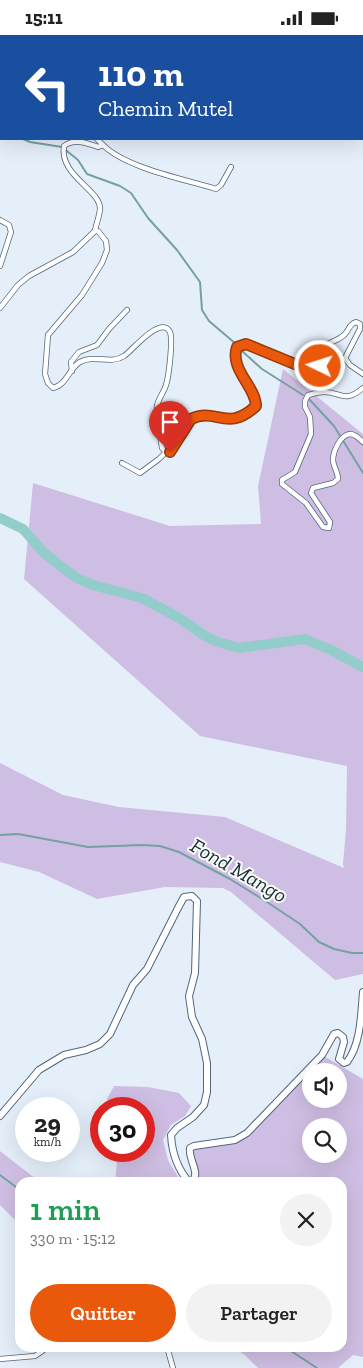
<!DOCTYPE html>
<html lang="fr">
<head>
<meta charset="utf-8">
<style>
  :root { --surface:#fff; --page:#f2f2f2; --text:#222; --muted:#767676; --accent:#ea580c }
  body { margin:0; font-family:"Zilla Slab",serif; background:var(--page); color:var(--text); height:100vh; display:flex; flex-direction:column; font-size:19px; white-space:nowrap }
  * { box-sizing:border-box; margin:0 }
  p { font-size:16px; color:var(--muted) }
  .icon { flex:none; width:28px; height:28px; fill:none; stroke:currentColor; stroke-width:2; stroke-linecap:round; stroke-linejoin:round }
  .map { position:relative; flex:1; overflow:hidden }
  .side { position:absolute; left:15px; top:1142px; width:332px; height:175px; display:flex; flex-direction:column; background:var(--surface); border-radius:15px; box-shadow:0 5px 20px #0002 }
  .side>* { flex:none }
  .hud { position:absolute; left:0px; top:0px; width:364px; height:105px; box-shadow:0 5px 20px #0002; background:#1a4fa0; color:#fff; overflow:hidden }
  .tools { position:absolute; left:302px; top:1028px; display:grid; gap:10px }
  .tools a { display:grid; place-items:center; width:45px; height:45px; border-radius:50%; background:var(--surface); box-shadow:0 5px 20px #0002; font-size:25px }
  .speed { position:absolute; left:15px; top:1062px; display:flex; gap:10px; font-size:25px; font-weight:700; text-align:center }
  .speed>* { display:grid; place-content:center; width:65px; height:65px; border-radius:50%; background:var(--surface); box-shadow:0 5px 20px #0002; line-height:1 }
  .speed small { font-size:12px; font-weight:400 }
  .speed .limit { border:8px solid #d22; background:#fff; color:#111 }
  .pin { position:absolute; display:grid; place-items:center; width:42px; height:42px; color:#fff; margin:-51px -21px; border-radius:50% 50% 50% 0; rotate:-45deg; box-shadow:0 0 5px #0007 }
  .pin .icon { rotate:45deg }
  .me { position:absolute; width:55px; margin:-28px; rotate:274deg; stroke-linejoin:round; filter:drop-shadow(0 0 4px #0008) }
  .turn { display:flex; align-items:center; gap:18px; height:105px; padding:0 15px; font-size:22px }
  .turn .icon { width:65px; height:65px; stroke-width:2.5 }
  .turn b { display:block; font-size:35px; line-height:42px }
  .round { display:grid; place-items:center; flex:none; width:52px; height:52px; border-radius:26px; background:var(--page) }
  .summary { display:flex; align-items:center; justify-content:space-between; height:85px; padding:0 15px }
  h1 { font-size:30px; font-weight:600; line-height:38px; color:#1e9e55 }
  .primary-button { display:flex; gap:10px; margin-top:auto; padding:10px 15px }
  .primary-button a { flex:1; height:58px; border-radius:30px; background:var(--accent); color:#fff; font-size:20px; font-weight:600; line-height:58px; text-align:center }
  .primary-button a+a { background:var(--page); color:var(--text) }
  .status { display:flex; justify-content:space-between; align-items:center; height:35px; padding:0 25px; background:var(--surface); direction:ltr }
  .status svg { height:14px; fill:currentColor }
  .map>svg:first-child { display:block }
</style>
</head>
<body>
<div class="status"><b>15:11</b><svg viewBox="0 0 49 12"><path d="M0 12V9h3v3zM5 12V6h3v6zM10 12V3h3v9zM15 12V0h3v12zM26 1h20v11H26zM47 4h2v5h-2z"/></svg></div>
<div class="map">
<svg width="363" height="1333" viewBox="0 0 363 1333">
  <rect width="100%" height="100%" fill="#e5effa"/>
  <g fill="#cfbee3" fill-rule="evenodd">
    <polygon points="283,334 363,399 363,939 335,945 231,857 223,853 165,852 97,864 39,837 0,827 0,728 63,760 119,772 225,782 344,833 343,829 346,794 347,731 200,701 24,544 33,448 170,491 261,489 258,451"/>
    <path d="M322,1020L363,1044V1322L353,1320L338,1333H258L245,1320L234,1313L342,1312V1148L192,1147L195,1145L190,1113L235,1105L247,1098ZM311,1036H339V1064H311ZM311,1091H339V1119H311Z"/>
    <polygon points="114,1051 148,1052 179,1058 191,1071 185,1081 171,1090 163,1105 168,1125 181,1147 115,1147 118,1116 144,1116 144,1074 109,1074 107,1064"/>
    <polygon points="0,1116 40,1147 20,1148 20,1190 0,1170"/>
  </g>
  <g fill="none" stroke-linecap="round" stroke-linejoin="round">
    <g stroke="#75a1a3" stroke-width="2">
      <polyline points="311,0 313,1"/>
      <polyline points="362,37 363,37"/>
      <polyline points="0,85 1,85"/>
      <polyline points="23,104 30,107 62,112 78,125 87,139 120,151 131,158 148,183 177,215 200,247 202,275 209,286 236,309"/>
      <polyline points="242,316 262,334 303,360"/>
      <polyline points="309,364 334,391 363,438"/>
      <polyline points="0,800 18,799 88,812 142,810 160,811 179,817 230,844 264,865 300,889 319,907 334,914 352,918 363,918"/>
      <polyline points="0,1140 20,1155"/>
      <polyline points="285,1312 317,1333"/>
    </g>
    <polyline stroke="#92cccb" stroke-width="10" points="0,483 23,494 44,518 75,542 93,550 142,563 179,583 207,602 218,607 239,613 305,604 331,615 363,632"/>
    <defs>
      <g id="street">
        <polyline points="0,39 1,39"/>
        <polyline points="97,104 103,110"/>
        <polyline points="0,185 9,190 11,197 0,231"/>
        <path d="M95,196C96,189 100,180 100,173C99,154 59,140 64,111C74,103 87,108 98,112L103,110C126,133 184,144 216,154L221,150L231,132"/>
        <path d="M0,273L18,250L29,241L73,217L95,196H98L106,206L107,215L102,228L82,260L48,300L45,339L48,348L53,353C67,350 69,333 80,327C94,319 110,330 124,321C131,317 161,279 170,297C173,305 169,341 166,350C164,357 158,364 157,371C156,377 161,405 162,413L166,417H170L172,414L191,384C215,372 227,398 256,371C256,352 229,335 237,312L246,309L307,334H314L320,331C321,325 318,320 319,314C326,308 339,306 345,299C350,294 348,290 356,287L360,289V294L345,323L350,330L363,339"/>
        <polyline points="72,336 71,327 79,317 97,310 109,294 127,275"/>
        <path d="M363,353C344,369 342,357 324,357C318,357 313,359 308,360L305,366V372L310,382L311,399L295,437L282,445V449L306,468L323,492L329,493L330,487L311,458L313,453L333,448L338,444C338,437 333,431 333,425C333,417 340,400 350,399C356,399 359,404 363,407"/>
        <polyline points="122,428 140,438 159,424 166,417"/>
        <polyline points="167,1312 173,1333"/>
        <polyline points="0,1324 35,1321 48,1312"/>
      </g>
      <g id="secondary">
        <path d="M0,1081L39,1035L64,1020L86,1015L100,1009L110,999L133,950L147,934L178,873L184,862L192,861L197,866L195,938L189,961L192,982L202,1004L207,1028V1057L204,1070L193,1082L177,1093L171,1100C172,1118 177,1134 190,1148"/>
        <path d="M192,1148C201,1137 188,1125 190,1113L194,1111L235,1105L247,1098L322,1020L334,999L338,998L343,1002L344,1007L339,1024L344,1028L347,1027C361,1009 361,979 363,957"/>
      </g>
    </defs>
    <use href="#street" stroke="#51667d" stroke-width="6"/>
    <use href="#secondary" stroke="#51667d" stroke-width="8"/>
    <use href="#street" stroke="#fff" stroke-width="4.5"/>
    <use href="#secondary" stroke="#fff" stroke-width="6"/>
  </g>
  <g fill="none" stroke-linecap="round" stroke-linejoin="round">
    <defs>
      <path id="route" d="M170,417L191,384C216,372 227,398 256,371C256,352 229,334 237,312L246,309L307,334H314L320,331"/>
    </defs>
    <use href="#route" stroke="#983908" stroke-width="12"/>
    <use href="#route" stroke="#ea580c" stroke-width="9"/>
  </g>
  <g text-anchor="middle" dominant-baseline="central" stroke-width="4" stroke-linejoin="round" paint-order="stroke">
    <g font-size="21" font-style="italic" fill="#143231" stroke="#fbfbfb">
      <text transform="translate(239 835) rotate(30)">Fond Mango</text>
    </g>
  </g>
</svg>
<div class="tools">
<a><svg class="icon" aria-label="sound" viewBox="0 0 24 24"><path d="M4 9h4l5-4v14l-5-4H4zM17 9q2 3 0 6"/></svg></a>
<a><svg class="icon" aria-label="search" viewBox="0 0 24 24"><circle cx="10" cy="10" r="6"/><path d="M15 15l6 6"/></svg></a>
</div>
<div class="speed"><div>29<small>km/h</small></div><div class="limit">30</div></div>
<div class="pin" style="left:170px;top:417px;background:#d93025"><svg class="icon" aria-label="arrive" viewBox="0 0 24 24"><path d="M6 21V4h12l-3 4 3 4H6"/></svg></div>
<svg class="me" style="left:320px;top:331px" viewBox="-20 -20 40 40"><circle r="17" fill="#ea580c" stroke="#fff" stroke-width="3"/><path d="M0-11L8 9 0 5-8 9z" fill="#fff"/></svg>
<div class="hud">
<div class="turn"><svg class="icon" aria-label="left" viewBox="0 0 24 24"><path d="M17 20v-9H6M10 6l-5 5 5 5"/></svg><div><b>110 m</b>Chemin Mutel</div></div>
</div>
<section class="side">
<div class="summary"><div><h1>1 min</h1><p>330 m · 15:12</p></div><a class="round"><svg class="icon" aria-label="close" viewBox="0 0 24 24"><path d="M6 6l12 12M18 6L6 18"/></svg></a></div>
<div class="primary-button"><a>Quitter</a><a>Partager</a></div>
</section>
</div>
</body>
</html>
